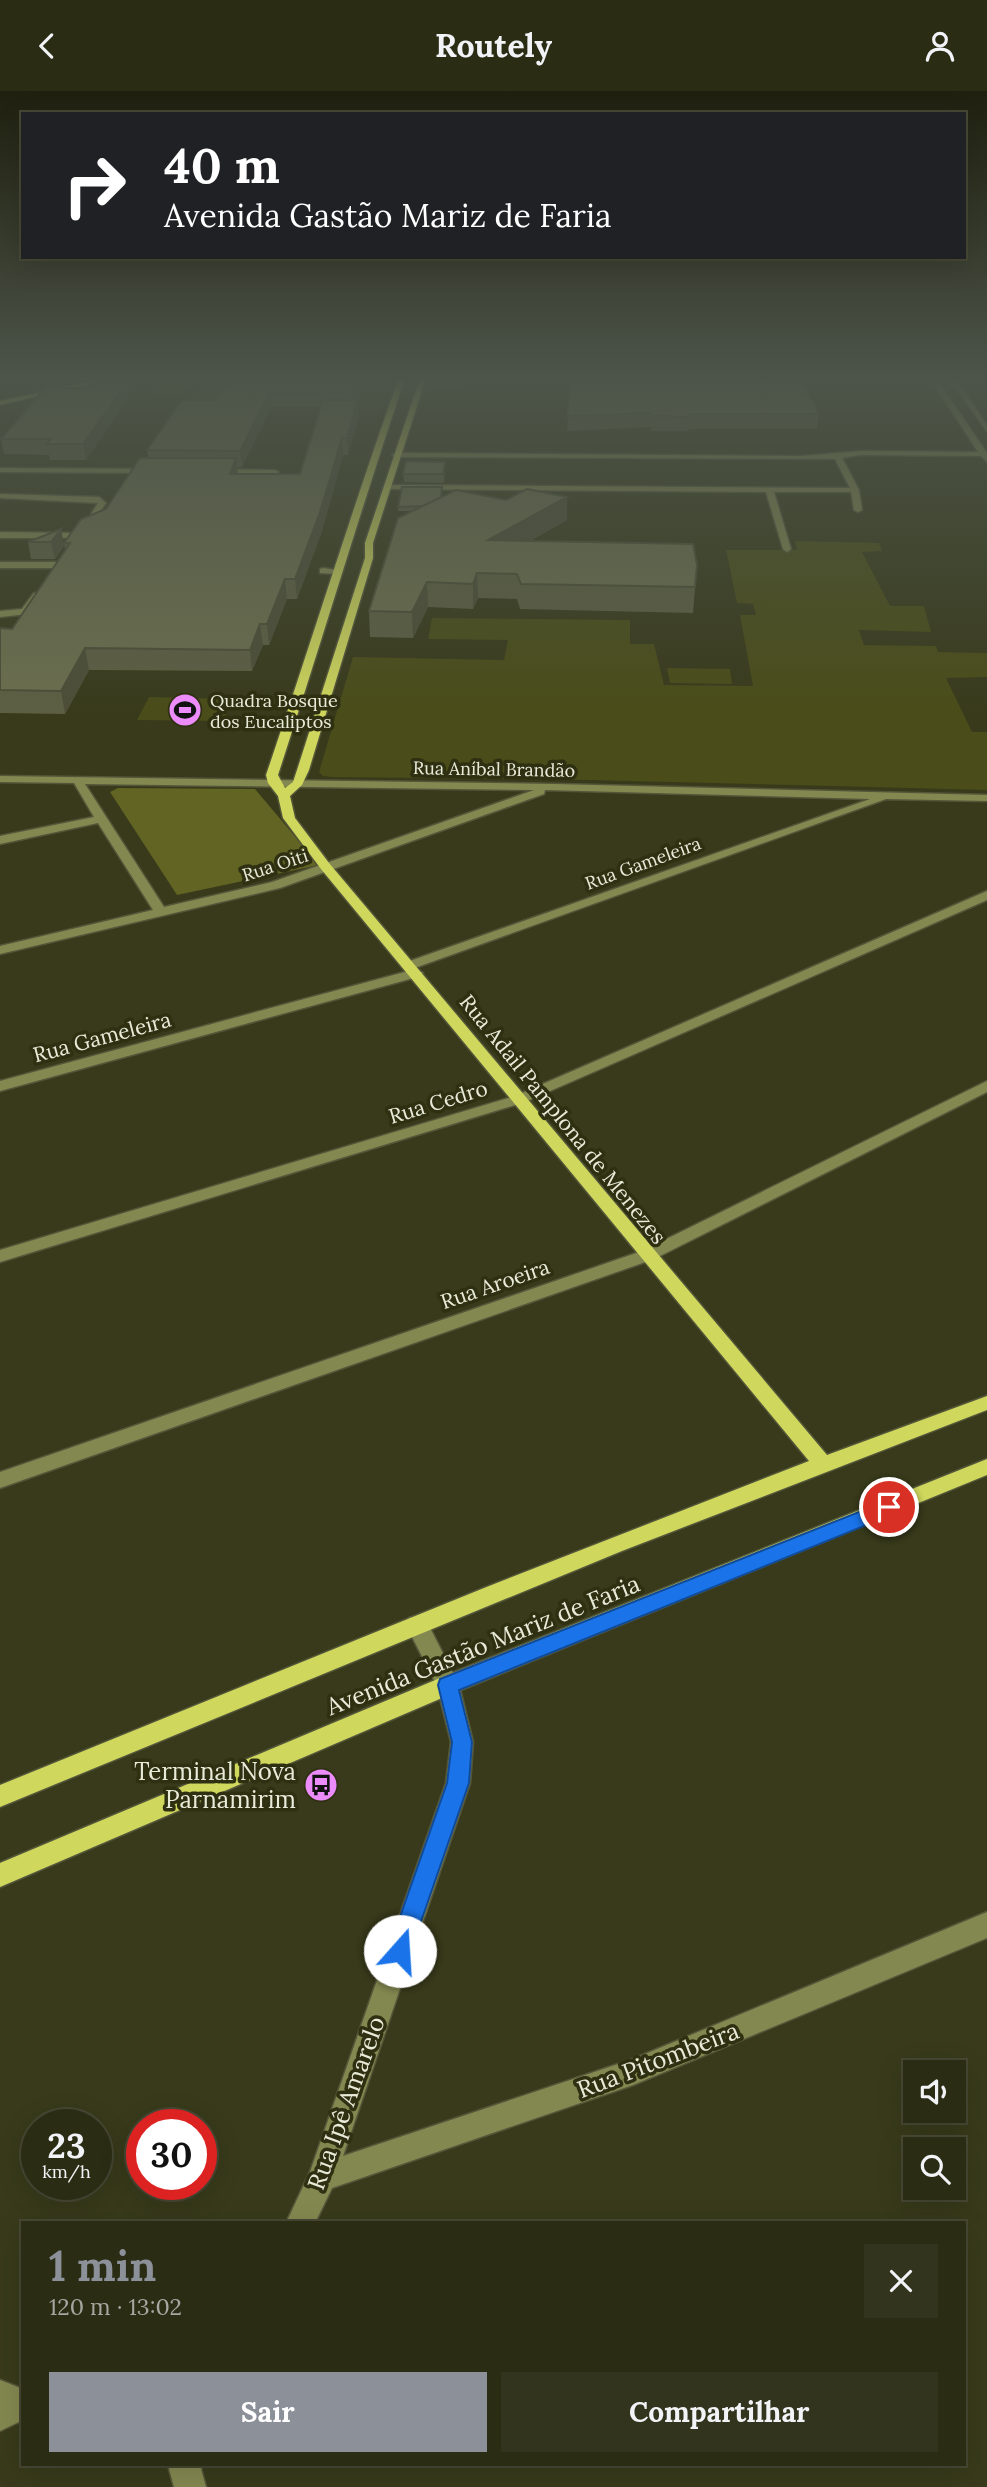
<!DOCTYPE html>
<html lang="pt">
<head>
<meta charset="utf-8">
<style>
  :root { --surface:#2a2c14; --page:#32341d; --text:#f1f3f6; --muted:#a5a7a0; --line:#464834; --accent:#8c9099 }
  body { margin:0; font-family:Lora,serif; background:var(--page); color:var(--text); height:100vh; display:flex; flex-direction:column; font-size:26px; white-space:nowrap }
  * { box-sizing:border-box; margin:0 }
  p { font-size:23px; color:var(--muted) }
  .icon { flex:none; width:38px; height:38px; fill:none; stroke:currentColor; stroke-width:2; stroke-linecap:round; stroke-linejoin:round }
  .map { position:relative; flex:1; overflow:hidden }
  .sheet { position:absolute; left:21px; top:2130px; width:945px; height:245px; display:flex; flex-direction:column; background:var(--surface); border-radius:0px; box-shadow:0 7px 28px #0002,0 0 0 2px var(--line) }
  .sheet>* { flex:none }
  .hud { position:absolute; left:21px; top:21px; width:945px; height:147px; border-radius:0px; box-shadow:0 7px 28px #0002,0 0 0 2px var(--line); background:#202124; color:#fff; overflow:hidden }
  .fabs { position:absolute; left:903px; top:1969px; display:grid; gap:14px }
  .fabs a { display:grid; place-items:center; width:63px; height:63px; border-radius:0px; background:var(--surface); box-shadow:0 7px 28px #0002,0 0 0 2px var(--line); font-size:35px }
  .speed { position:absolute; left:21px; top:2018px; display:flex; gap:14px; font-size:35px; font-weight:700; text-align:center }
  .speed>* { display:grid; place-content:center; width:91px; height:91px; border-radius:50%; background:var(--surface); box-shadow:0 7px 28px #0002,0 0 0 2px var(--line); line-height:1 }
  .speed small { font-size:18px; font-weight:400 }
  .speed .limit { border:10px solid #d22; background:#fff; color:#111 }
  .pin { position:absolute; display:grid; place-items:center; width:60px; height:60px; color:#fff; margin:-30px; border:4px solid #fff; border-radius:50%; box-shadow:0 2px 7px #0007 }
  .me { position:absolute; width:77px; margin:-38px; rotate:19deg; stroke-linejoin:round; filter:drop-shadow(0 0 5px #0008) }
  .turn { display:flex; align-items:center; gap:24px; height:147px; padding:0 28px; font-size:32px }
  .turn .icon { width:91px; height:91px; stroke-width:2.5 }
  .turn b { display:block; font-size:49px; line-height:60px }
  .round { display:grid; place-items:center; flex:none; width:74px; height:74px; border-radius:0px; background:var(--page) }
  .headline { display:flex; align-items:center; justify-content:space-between; height:119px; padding:0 28px }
  h1 { font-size:42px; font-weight:800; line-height:52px; color:var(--accent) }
  .button { display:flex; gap:14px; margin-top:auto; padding:14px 28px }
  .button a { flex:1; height:80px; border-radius:0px; background:var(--accent); color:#fff; font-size:28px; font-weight:800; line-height:80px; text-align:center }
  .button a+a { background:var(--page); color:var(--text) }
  header { display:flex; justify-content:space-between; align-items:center; height:91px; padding:0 28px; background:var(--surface); font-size:32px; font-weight:800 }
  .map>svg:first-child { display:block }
</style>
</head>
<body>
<header><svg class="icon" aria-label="back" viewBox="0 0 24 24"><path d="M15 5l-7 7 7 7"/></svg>Routely<svg class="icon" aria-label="person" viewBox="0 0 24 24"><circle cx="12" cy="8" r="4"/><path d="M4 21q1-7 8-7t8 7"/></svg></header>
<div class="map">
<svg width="987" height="2396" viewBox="0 0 987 2396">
  <rect width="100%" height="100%" fill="#383a1b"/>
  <polygon fill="#42451d" points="209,290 391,290 379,323 175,321"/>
  <g fill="#4a4d19">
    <polygon points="164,290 197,290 182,304 150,303"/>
    <polygon points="795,450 879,452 882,460 862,461 890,515 924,515 931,541 859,539 864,554 936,555 938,561 987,562 987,586 946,587 972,641 987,641 987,699 591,689 333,686 323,685 319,681 353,566 504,569 508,549 428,548 432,527 630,529 630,553 654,553 664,594 753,595 740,524 756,524 753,513 737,512 726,459 797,459"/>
    <polygon points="667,577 730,578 732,593 670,592"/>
    <polygon points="149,606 231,608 224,630 137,629"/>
  </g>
  <polygon fill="#616422" points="118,697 255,698 319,774 177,804 110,701"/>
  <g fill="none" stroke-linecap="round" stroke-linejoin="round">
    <defs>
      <g id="minor">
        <polygon points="932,290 938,290 987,362 987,371 981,365 861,364 842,367 859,399 862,419 858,421 854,419 851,401 774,401 791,458 787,461 783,458 766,401 387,398 383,396 387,394 850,397 835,368 396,366 392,364 396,362 802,365 861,360 978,361"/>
        <polygon points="951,290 957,290 987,334 987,341"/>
        <polygon points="0,377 154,378 158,380 154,382 0,381"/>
        <polygon points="213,378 275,379 279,381 275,383 210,382"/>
        <polygon points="0,403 99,406 106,412 82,447 0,447 0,441 79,442 98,412 0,407"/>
        <polygon points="0,471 58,471 62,474 58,477 0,477"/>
        <polygon points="323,477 343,480 339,483 320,482 320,478"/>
        <polygon points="34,502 42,504 28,523 0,526 0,520 22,518"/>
        <path d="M0,685L554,693L987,704V710L886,708L409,879L402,875L404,872L870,708L545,699L544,703L280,797L0,863V855L153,819L98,732L0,753V745L94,726L74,692L0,691ZM85,693L534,699L272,791L164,816Z"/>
        <polygon points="987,800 987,809 525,1011 0,1171 0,1159 515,1005"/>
        <polygon points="416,878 423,882 421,885 0,1000 0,990"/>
        <polygon points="987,990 987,1001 654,1168 0,1397 0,1381 642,1160"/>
        <polygon points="417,1525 425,1527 459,1594 473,1651 470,1692 343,2065 633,1968 987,1821 987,1847 633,1994 332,2097 315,2132 286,2132 310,2081 446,1692 451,1651 437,1595 406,1534 409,1527"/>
        <polygon points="0,2289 23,2298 23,2329 0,2340"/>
        <polygon points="171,2373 203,2373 201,2378 206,2396 174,2396 169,2378"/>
      </g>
      <g id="major">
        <polygon points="93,290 105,290 0,314 0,310"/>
        <path d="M398,290H404C360,421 321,553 278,684L285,697L293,691L297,679L365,467V452L419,290H425L373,452V467L309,679L302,694L290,705L295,727L329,772L827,1364L987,1305V1319L622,1460L0,1716V1694L484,1497L809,1370L321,778L283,727L278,705L268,692L266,684C311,553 351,420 398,290Z"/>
        <polygon points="987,1368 987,1384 456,1601 0,1796 0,1772 440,1587"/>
      </g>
    </defs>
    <use href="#minor" stroke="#545639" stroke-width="3"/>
    <use href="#major" stroke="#545639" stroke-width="3"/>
    <use href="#minor" fill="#838850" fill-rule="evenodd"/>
    <use href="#major" fill="#cfd75d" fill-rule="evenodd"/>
  </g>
  <g fill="#5d5f43" fill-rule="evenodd">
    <path d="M228,290H362L354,309L359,326L348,364H343L322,440L297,508H287L269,554H263L252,580L89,579L65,623L0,622V537L12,538L65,459L64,452L106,418L148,367L147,359L215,309ZM271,316H321L300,383H238L237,376H242Z"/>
    <polygon points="431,290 465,290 464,298 431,298"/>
    <polygon points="571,290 819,323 817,338 689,338 689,340 651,340 651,336 567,340"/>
    <polygon points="130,305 86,369 50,369 49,364 4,363 1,348"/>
    <polygon points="445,371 444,392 404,391 403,383"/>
    <polygon points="442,396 441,406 506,409 567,406 567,429 530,450 697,474 693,522 520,518 517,508 478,507 473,518 428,516 413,547 370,546 369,520 413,420 398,420 398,416"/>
    <polygon points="61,438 64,455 55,468 31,468 28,451"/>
  </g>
  <g fill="#4c4e37">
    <polygon points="128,290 130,305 86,369 83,353"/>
    <polygon points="355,290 362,290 351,317 350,302"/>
    <polygon points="270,301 271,316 242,376 240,360"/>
    <polygon points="358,309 359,326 348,364 347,347"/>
    <polygon points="342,347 343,364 322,440 297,508 295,488"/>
    <polygon points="236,367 238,385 230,383"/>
    <polygon points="567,406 567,429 488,473 488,449"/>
    <polygon points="61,438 64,455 55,468 51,451"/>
    <polygon points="477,482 478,507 473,518 473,493"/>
    <polygon points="285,488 287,508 269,554 267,533"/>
    <polygon points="427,491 428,516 413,547 412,521"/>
    <polygon points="260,533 263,554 252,580 250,559"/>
    <polygon points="85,557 89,579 65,623 61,600"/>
  </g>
  <g fill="#6c6f4e" stroke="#4c4e37" stroke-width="2">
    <polygon points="96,290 128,290 83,353 47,353 51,348 1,348 45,297 91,297"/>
    <polygon points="228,290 355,290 350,302 270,301 240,360 147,359 182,309 215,309"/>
    <polygon points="571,290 801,290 819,323 690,323 690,326 652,325 652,322 567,325"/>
    <polygon points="323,309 358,309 347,347 342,347 320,421 295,488 285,488 267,533 260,533 250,559 85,557 61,600 0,599 0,537 12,538 70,452 64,452 81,428 106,418 140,367 236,367 230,383 300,383"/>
    <polygon points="406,370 445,371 443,383 403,383"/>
    <polygon points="402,396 442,396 441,407 423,415 398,416"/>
    <polygon points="527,398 567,406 488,449 693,453 697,474 695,496 521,493 517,483 477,482 473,493 427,491 412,521 369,520 398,427 456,399 506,409"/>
    <polygon points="61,438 51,451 28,451"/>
  </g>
  <linearGradient id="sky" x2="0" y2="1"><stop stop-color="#1f200f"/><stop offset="0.46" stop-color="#4d554a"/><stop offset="1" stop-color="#4d554a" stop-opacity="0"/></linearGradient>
  <rect width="987" height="625" fill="url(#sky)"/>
  <polygon fill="#1a73e8" stroke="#114b97" stroke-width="2" points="889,1409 896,1411 898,1416 896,1422 459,1599 472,1651 469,1692 408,1868 400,1872 391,1868 388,1860 447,1692 452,1651 438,1594 440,1588"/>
  <defs>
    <symbol id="stadium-disc" viewBox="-11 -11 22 22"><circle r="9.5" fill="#ec8cfa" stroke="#2e3011"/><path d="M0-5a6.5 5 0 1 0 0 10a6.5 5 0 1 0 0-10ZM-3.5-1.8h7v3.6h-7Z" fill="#111"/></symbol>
    <symbol id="bus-disc" viewBox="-11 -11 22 22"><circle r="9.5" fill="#ec8cfa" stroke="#2e3011"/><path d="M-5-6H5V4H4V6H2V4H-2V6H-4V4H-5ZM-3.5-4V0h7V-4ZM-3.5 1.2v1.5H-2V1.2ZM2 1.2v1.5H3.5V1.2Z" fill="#111"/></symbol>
  </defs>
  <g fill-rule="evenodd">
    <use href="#stadium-disc" x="166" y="600" width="38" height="38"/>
    <use href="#bus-disc" x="302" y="1675" width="38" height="38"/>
  </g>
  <g text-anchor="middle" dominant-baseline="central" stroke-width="7" stroke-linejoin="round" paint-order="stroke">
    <g font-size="18" fill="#e9ebd9" stroke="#2e3011" text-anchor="start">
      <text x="210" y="609">Quadra Bosque<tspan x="210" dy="21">dos Eucaliptos</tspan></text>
    </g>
    <g font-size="18" fill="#e9ebd9" stroke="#2e3011">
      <text transform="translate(494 678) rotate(1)">Rua Aníbal Brandão</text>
      <text transform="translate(643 772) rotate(-20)">Rua Gameleira</text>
      <text transform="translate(275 774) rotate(-18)">Rua Oiti</text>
    </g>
    <g font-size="21" fill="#e9ebd9" stroke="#2e3011">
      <text transform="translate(102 946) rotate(-15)">Rua Gameleira</text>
      <text transform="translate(438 1011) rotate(-17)">Rua Cedro</text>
      <text transform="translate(563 1028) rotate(51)">Rua Adail Pamplona de Menezes</text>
      <text transform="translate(495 1193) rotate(-19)">Rua Aroeira</text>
    </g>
    <g font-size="24" fill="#e9ebd9" stroke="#2e3011">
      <text transform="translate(483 1554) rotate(-22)">Avenida Gastão Mariz de Faria</text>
      <text transform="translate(658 1969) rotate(-21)">Rua Pitombeira</text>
      <text transform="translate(346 2012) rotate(-70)">Rua Ipê Amarelo</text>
    </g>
    <g font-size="24" fill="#e9ebd9" stroke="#2e3011" text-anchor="end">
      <text x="296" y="1680">Terminal Nova<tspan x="296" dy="28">Parnamirim</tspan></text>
    </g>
  </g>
</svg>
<div class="fabs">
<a><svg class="icon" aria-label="sound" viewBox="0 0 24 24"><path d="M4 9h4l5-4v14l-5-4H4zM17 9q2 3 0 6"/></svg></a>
<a><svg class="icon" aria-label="search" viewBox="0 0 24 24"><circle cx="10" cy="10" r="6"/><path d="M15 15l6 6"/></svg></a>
</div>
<div class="speed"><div>23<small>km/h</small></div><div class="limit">30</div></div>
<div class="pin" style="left:889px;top:1416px;background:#d93025"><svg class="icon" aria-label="arrive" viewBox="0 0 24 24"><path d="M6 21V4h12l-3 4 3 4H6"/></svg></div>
<svg class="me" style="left:400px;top:1860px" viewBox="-20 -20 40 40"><circle r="19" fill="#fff"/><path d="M0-13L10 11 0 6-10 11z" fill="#1a73e8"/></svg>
<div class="hud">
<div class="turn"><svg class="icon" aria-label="right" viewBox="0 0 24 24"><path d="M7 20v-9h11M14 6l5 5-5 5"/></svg><div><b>40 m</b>Avenida Gastão Mariz de Faria</div></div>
</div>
<section class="sheet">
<div class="headline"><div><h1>1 min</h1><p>120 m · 13:02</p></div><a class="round"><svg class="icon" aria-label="close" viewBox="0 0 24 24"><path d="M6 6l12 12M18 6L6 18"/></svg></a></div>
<div class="button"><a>Sair</a><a>Compartilhar</a></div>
</section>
</div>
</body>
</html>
